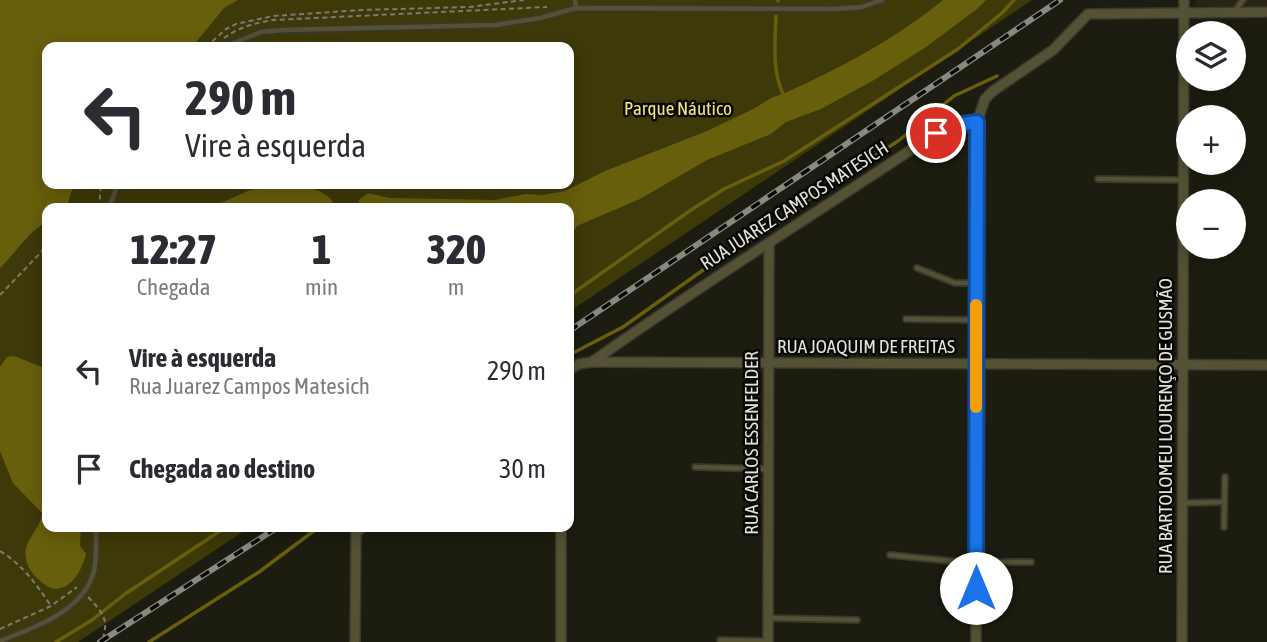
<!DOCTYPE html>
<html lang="pt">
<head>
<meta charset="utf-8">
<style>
  :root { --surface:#fff; --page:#f2f2f3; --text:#2b2b33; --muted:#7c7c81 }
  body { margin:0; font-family:"Asap Condensed",sans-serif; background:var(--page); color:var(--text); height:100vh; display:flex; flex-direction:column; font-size:26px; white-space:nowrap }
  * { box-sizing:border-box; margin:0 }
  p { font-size:23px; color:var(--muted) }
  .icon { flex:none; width:38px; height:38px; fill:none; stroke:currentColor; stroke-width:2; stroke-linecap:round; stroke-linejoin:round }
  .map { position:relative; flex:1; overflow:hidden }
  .details { position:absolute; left:42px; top:203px; width:532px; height:329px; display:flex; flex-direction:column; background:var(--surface); border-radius:14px; box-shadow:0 4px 18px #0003 }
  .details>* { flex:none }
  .guide { position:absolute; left:42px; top:42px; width:532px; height:147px; border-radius:14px; box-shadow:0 4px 18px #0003; background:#fff; color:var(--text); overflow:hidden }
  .fabs { position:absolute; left:1176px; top:21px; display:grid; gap:14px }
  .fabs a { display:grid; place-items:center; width:70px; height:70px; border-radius:50%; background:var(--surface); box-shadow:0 4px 18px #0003; font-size:35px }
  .pin { position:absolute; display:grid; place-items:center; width:60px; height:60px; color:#fff; margin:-30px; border:4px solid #fff; border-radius:50%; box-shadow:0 2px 7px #0007 }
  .me { position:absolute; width:77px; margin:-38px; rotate:0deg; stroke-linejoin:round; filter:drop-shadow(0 0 5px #0008) }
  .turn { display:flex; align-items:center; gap:24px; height:147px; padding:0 28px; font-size:32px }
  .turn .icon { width:91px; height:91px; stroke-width:2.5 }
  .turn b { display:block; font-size:49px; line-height:60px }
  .eta { display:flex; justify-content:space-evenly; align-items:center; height:119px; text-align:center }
  .eta b { font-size:42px; font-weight:800; line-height:49px }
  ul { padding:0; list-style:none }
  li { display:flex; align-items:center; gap:21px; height:98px; padding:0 28px }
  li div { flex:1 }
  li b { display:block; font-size:26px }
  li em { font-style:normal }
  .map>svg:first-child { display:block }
</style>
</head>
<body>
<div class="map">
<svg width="1267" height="642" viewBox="0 0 1267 642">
  <rect width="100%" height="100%" fill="#1d1c10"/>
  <polygon fill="#272512" points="1195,0 1267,0 1267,6 1196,6"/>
  <path fill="#3e3909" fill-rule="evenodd" d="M0,0H1032L569,312V208H47V527H250L78,642H0ZM47,47H569V184H47Z"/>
  <g fill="#685f0c">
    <path d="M0,0H238L224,8L192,47H47V184H77L71,192L67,208H47V222C30,229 15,254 0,268Z"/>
    <path d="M943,0H986L977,9L926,47L874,80L821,109L786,122L771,134L707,160L640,199L577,226L569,238V208H357L359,200L368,193L390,198L495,200L525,194L542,195L565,191L605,171L707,131L753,109L773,97L783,94C840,68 894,40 943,0Z"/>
    <path d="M289,185C309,187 327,189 337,208H188L212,207L250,190Z"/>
    <path d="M14,356L47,369V527H81L80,546L86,554C80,579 60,603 37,578C32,573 27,566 26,559C22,540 41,530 42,513L13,483L0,451V367L7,357Z"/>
  </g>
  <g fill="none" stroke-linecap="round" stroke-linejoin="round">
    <g stroke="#685f0c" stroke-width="3.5">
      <polyline points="778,0 778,1"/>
      <path d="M776,16C775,43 772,70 783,94"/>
      <polyline points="569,296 691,210 724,189 784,161 958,49 1002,13 1014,0"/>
      <polyline points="569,355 623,327 720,258 768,230 814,195 898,141 954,96 997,76"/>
      <polyline points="56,642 92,620 125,594 226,527"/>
      <polyline points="149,642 259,572 319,527"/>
    </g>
    <defs>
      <g id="lane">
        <polyline points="575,0 576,8"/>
        <polyline points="1235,11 1243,0"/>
        <polyline points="224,47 261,32 283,30 495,25 540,18 576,8 834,9 862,7 882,0"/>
        <polyline points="1098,179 1182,180"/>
        <polyline points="109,208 118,184"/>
        <polyline points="917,268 955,283 976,283"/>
        <polyline points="906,319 976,320"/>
        <polyline points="695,467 768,469"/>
        <polyline points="1183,503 1224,502"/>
        <polyline points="1224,527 1225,477"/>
        <polyline points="890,555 962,562 1031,562"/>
        <polyline points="768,618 857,620"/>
        <polyline points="720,640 767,641"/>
        <path d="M0,641C34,628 84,611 94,571C97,557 96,541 96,527"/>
      </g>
      <g id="street">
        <polyline points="593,362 1267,365"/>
        <path d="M569,370L579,364L592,362C704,282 822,210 936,133L947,128L977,122L985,99L993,91L1053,50L1088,14L1267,12"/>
        <polyline points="355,642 356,533 362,527"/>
        <polyline points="561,642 561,527"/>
        <polyline points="768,642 769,245"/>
        <polyline points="976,642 977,122"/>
        <polyline points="1182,642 1184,0"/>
      </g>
    </defs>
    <use href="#lane" stroke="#39382c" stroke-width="8"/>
    <use href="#street" stroke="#39382c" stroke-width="12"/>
    <g stroke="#7c7b71" stroke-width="2" stroke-dasharray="5 3.5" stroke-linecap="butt">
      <path d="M224,38C239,27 255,23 273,20L547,7"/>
      <polyline points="206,47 226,29 236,24 273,16 361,10 469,7 524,0"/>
      <polyline points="99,208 101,184"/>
      <polyline points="0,295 47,246"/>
      <path d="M0,551C22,564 37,585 51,606"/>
      <path d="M88,597C104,614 109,619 102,642"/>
      <polyline points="0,629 51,606 77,587"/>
    </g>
    <use href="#lane" stroke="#545135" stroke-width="4.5"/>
    <use href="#street" stroke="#545135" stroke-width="9"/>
    <defs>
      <g id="rail">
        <polyline points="569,331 1060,0"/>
        <polyline points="100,642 278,527"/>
      </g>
    </defs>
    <use href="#rail" stroke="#8a8980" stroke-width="6"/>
    <use href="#rail" stroke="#070703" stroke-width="3.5" stroke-dasharray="10" stroke-linecap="butt"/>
  </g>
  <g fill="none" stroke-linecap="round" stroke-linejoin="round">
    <defs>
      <polyline id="route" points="936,133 956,125 977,122 976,588"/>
    </defs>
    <use href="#route" stroke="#114b97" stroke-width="18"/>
    <use href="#route" stroke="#1a73e8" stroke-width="12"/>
    <polyline stroke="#f59e0b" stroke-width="12" points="976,407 976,305"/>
  </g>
  <g text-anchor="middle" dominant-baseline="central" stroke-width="5" stroke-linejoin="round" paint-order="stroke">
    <g font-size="19" fill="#f2e77f" stroke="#070703">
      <text x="678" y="108">Parque Náutico</text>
    </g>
    <g font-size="19" fill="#e4e3db" stroke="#070703">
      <text transform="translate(794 205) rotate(-33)">RUA JUAREZ CAMPOS MATESICH</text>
      <text x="866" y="346">RUA JOAQUIM DE FREITAS</text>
      <text transform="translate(1165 426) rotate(-90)">RUA BARTOLOMEU LOURENÇO DE GUSMÃO</text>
      <text transform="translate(751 443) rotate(-90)">RUA CARLOS ESSENFELDER</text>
    </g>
  </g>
</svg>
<div class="fabs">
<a><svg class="icon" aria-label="layers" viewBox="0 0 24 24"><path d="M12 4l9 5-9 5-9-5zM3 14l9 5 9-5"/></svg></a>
<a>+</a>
<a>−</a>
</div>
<div class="pin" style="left:936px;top:133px;background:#d93025"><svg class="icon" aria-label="arrive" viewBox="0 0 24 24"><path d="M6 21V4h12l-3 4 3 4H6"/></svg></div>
<svg class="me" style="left:976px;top:588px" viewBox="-20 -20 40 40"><circle r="19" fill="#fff"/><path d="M0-13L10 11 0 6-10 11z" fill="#1a73e8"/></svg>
<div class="guide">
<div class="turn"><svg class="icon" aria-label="left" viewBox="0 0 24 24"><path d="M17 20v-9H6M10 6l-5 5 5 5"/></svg><div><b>290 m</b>Vire à esquerda</div></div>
</div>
<section class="details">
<div class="eta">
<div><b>12:27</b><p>Chegada</p></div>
<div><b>1</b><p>min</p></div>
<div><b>320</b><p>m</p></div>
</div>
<ul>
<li><svg class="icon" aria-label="left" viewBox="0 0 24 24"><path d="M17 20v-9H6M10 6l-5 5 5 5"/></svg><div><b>Vire à esquerda</b><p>Rua Juarez Campos Matesich</p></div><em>290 m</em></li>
<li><svg class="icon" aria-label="arrive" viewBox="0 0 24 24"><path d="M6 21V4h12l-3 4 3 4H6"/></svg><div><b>Chegada ao destino</b></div><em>30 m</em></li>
</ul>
</section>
</div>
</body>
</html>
